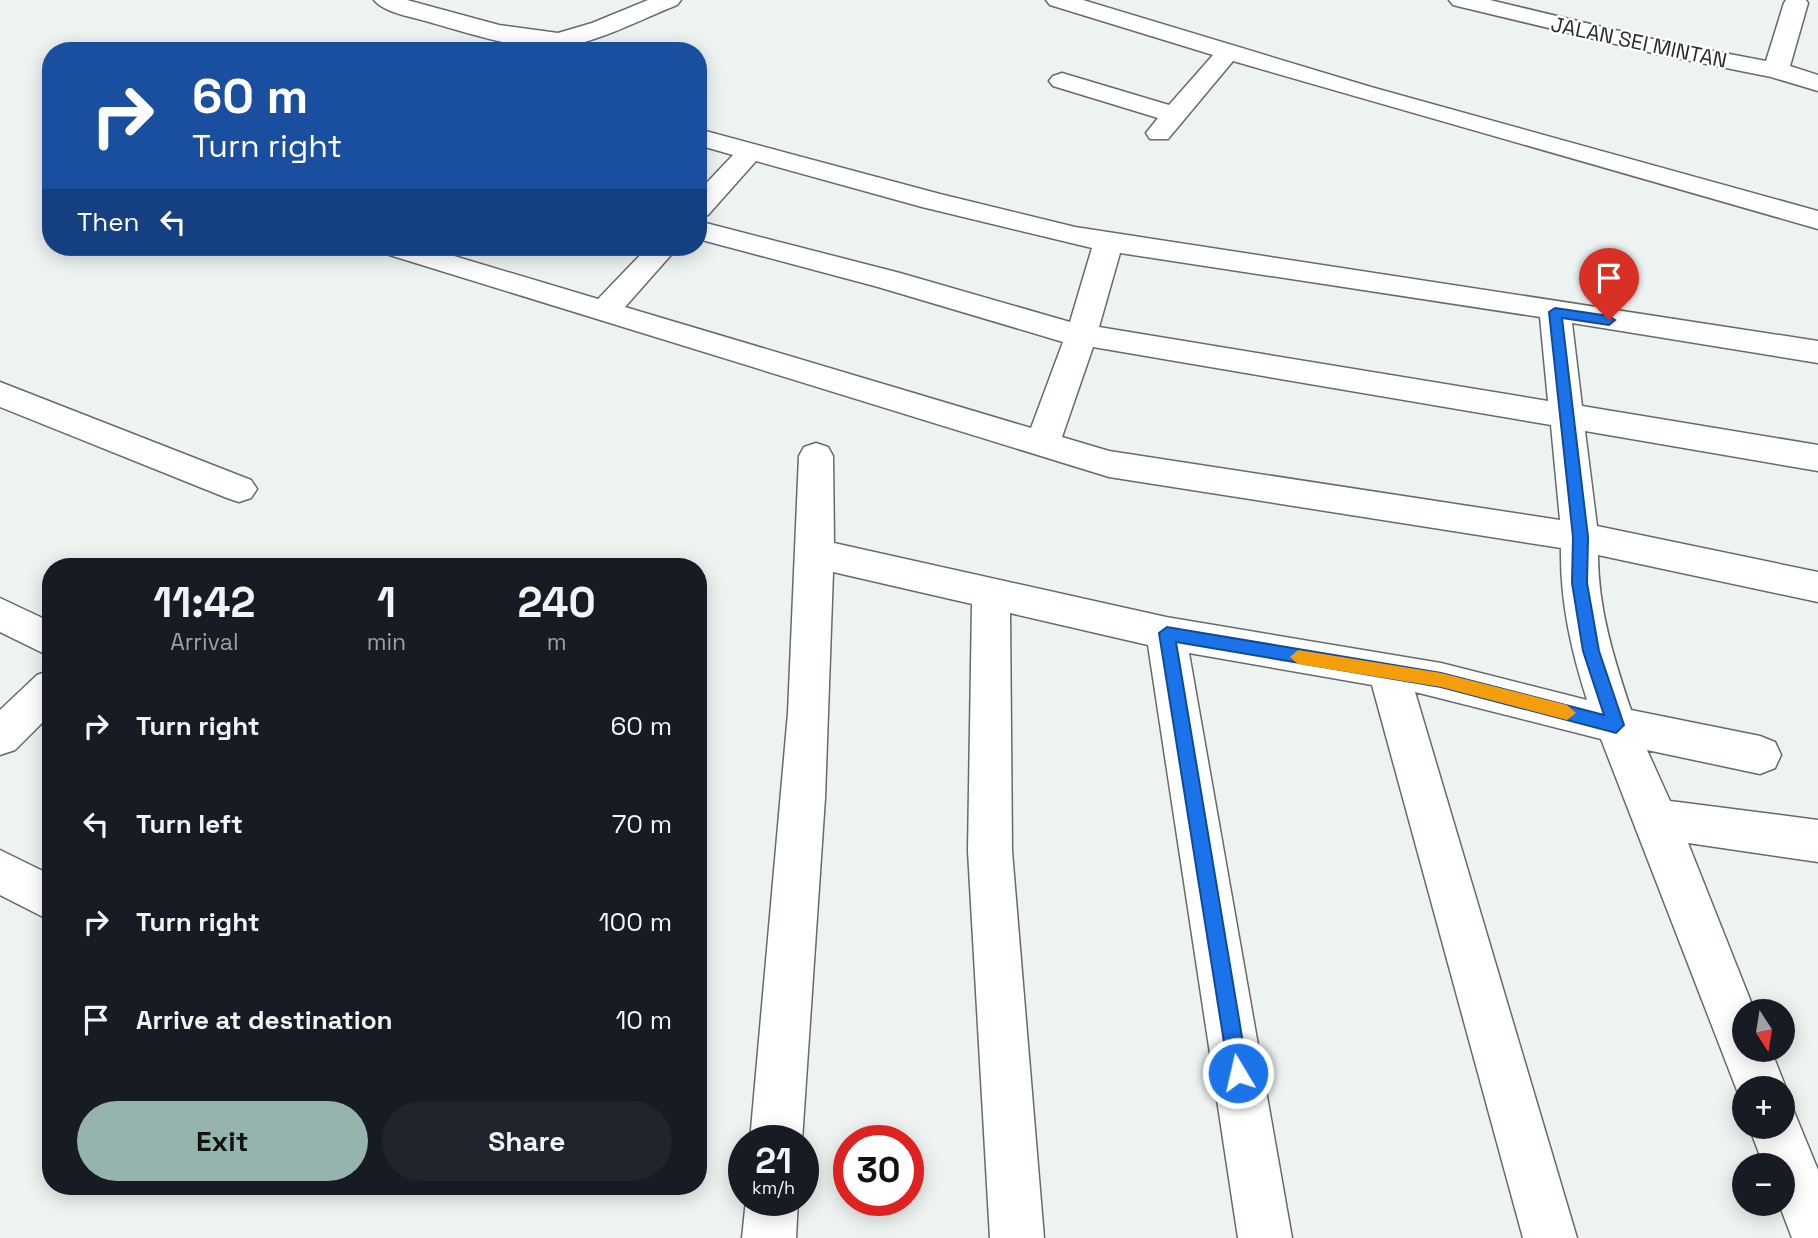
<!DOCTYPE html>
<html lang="en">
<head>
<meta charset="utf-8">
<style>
  :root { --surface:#171b24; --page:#20242c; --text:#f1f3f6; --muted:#9ea1a6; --accent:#95b4ae }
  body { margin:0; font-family:"Space Grotesk",sans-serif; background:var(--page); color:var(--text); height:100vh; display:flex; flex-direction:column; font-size:26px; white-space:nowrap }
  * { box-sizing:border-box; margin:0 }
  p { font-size:23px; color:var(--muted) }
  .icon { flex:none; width:38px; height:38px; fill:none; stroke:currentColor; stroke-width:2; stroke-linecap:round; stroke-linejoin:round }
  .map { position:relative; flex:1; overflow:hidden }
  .details { position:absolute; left:42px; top:558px; width:665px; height:637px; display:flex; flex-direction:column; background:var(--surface); border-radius:28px; box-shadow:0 4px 18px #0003 }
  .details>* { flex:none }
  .banner { position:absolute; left:42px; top:42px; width:665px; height:214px; border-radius:28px; box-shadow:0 4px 18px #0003; background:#1a4fa0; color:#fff; overflow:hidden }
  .needle { width:46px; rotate:168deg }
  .controls { position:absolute; left:1732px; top:999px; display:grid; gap:14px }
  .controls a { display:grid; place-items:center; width:63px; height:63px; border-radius:50%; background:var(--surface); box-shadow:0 4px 18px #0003; font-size:35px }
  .speed { position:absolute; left:728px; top:1125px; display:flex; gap:14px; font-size:35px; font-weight:700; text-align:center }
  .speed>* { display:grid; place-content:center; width:91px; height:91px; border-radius:50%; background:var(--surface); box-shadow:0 4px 18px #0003; line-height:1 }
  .speed small { font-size:18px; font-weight:400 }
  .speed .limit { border:10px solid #d22; background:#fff; color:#111 }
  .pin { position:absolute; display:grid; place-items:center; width:60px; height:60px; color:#fff; margin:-72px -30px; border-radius:50% 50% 50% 0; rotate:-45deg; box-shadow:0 0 7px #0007 }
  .pin .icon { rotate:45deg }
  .me { position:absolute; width:77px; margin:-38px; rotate:351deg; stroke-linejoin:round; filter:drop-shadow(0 0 5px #0008) }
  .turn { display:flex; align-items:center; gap:24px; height:147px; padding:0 35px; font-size:32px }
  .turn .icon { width:91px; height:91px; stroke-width:2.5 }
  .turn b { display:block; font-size:49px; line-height:60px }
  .then { display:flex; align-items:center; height:66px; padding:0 35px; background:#0003; gap:14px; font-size:26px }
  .eta { display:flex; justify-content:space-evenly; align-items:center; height:119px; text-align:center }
  .eta b { font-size:42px; font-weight:600; line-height:49px }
  .button { display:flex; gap:14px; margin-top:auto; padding:14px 35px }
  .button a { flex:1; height:80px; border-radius:42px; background:var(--accent); color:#111; font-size:28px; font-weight:600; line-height:80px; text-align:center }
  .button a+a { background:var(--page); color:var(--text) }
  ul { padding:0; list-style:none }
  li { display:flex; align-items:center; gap:21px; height:98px; padding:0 35px }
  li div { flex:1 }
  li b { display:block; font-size:26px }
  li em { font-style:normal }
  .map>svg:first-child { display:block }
</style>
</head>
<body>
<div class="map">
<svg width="1818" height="1238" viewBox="0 0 1818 1238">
  <rect width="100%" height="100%" fill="#ecf3f1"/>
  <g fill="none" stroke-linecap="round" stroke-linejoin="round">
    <defs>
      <g id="minor">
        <path d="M374,0H407L499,25L558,33L592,23L648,0H681L677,5C639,20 602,41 561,47C523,52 465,32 429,22C413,17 384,13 374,0Z"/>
        <polygon points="1046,0 1083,0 1371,87 1818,211 1818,229 1233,61 1168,139 1150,139 1146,133 1158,118 1053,86 1049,81 1053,76 1062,73 1169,105 1213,55 1050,5"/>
        <polygon points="1449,0 1490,0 1661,41 1766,61 1784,3 1786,0 1806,0 1808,3 1790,66 1818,75 1818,91 1771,77 1661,55 1461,7 1453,5"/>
        <path d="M698,129L940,194L1075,227L1818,341V363L1572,323L1582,406L1818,445V471L1585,431L1597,526L1818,572V602L1598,555C1598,609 1614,659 1631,710L1760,736L1775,742L1781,755L1775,768L1760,774L1647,750L1670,801L1818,820V862L1688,843L1755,1012H1745V1050H1771L1786,1088L1783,1095V1088H1745L1743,1106L1601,739L1415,692L1577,1238H1523L1372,685L1189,653L1292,1238H1238L1148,645L1010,613L1012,851L1044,1238H990L968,851L972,604L833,572L825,798L802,1141H750L788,713L799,456L804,447L816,443L828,447L833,456L834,543L1166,617L1441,663L1587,700C1571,650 1560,601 1561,548L1109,477L383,253L378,247H424L598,299L648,247H678L625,307L1031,428L1063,342L878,287L698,239V221L900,273L1070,322L1092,248L922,207L756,161L708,215L698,217V192L733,155L698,145ZM1120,253L1540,317L1548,401L1099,327ZM1093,347L1551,425L1560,520L1109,451L1062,437Z"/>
        <polygon points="0,382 251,480 257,489 251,498 239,502 227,498 0,407"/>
        <polygon points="0,598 51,622 51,657 0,632"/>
        <polygon points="51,670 51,714 15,750 0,755 0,710 37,675"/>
        <polygon points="0,850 51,875 51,921 0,895"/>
        <polygon points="1783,1105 1793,1109 1818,1170 1818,1238 1792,1238 1779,1204 1783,1204 1783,1166 1764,1166 1749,1127 1783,1127"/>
        <polygon points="746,1200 798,1200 796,1238 742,1238"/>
      </g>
    </defs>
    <use href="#minor" stroke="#656b69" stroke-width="3"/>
    <use href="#minor" fill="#fff" fill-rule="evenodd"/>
  </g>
  <polygon fill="#1a73e8" stroke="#114b97" stroke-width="2" points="1555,308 1609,316 1615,320 1609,325 1562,318 1588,537 1587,583 1599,651 1624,725 1616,733 1441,687 1176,642 1248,1073 1245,1080 1238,1083 1230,1080 1159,633 1167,627 1441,673 1604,715 1583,651 1572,583 1573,537 1549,312"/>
  <polygon fill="#f59e0b" points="1298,650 1441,673 1567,705 1576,713 1567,720 1441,687 1298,664 1290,657"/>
  <g text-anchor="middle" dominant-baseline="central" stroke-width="5" stroke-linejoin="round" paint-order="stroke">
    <g font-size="21" fill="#292c2b" stroke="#fff">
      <text transform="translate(1639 42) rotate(12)">JALAN SEI MINTAN</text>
    </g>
  </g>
</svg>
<div class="controls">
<a><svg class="needle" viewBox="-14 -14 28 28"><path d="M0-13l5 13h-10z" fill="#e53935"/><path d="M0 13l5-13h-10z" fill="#9ea1a6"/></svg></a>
<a>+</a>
<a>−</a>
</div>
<div class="speed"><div>21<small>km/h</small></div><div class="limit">30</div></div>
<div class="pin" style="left:1609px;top:320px;background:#d93025"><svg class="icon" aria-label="arrive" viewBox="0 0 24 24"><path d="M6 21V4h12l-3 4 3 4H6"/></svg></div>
<svg class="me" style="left:1238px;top:1073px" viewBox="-20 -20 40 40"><circle r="17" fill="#1a73e8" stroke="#fff" stroke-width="3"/><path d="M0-11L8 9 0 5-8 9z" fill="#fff"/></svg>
<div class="banner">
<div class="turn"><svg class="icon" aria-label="right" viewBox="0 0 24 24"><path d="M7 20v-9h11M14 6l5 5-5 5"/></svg><div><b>60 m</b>Turn right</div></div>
<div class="then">Then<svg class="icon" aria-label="left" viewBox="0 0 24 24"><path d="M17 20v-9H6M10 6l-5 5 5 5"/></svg></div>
</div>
<section class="details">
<div class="eta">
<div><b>11:42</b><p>Arrival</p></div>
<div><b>1</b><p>min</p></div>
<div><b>240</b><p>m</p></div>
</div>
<ul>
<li><svg class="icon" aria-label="right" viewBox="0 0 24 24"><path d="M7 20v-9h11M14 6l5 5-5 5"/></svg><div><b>Turn right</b></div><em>60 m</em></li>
<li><svg class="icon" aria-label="left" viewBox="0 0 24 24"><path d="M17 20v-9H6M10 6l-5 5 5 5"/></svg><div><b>Turn left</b></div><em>70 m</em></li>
<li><svg class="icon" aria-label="right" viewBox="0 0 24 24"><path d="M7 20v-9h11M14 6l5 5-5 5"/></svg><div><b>Turn right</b></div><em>100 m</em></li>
<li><svg class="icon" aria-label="arrive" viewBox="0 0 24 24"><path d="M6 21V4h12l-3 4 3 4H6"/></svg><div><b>Arrive at destination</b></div><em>10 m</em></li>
</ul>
<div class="button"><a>Exit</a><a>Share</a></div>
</section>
</div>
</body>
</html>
